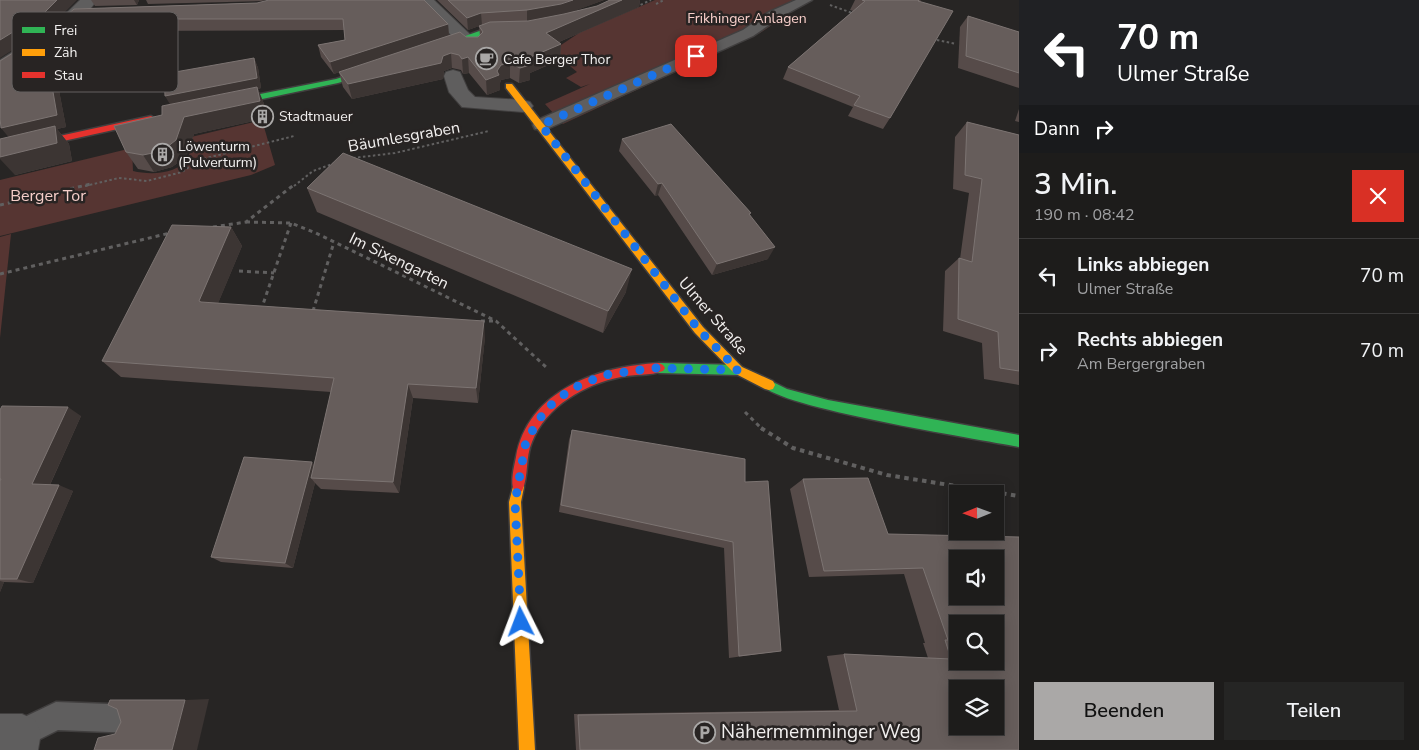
<!DOCTYPE html>
<html lang="de">
<head>
<meta charset="utf-8">
<style>
  :root { --surface:#1d1c1b; --page:#252524; --text:#f1f3f6; --muted:#a0a1a3; --line:#3b3a3a; --accent:#aaa8a7 }
  body { margin:0; font-family:"Nunito Sans",sans-serif; background:var(--page); color:var(--text); height:100vh; display:flex; flex-direction:column; font-size:19px; white-space:nowrap }
  * { box-sizing:border-box; margin:0 }
  p { font-size:16px; color:var(--muted) }
  .icon { flex:none; width:28px; height:28px; fill:none; stroke:currentColor; stroke-width:2; stroke-linecap:round; stroke-linejoin:round }
  .map { position:relative; flex:1; overflow:hidden }
  .details { display:flex; flex-direction:column; background:var(--surface); width:400px }
  .details>* { flex:none }
  .banner { background:#202124; color:#fff; overflow:hidden }
  .needle { width:32px; rotate:269deg }
  .controls { position:absolute; left:949px; top:485px; display:grid; gap:10px }
  .controls a { display:grid; place-items:center; width:55px; height:55px; border-radius:0px; background:var(--surface); box-shadow:0 2px 12px #0003,0 0 0 1px var(--line); font-size:25px }
  .pin { position:absolute; display:grid; place-items:center; width:42px; height:42px; color:#fff; margin:-21px; border-radius:10px; box-shadow:0 2px 8px #0006 }
  .me { position:absolute; width:55px; margin:-28px; rotate:357deg; stroke-linejoin:round; filter:drop-shadow(0 0 4px #0008) }
  .turn { display:flex; align-items:center; gap:18px; height:105px; padding:0 15px; font-size:22px }
  .turn .icon { width:65px; height:65px; stroke-width:2.5 }
  .turn b { display:block; font-size:35px; line-height:42px }
  .then { display:flex; align-items:center; height:48px; padding:0 15px; background:#0003; gap:10px; font-size:19px }
  .round { display:grid; place-items:center; flex:none; width:52px; height:52px; border-radius:0px; background:var(--page) }
  .headline { display:flex; align-items:center; justify-content:space-between; height:85px; padding:0 15px }
  h1 { font-size:30px; font-weight:600; line-height:38px }
  .primary-button { display:flex; gap:10px; margin-top:auto; padding:10px 15px }
  .primary-button a { flex:1; height:58px; border-radius:0px; background:var(--accent); color:#111; font-size:20px; font-weight:600; line-height:58px; text-align:center }
  .primary-button a+a { background:var(--page); color:var(--text) }
  ul { padding:0; list-style:none }
  li { display:flex; align-items:center; gap:15px; height:75px; padding:0 15px; border-top:1px solid var(--line) }
  li div { flex:1 }
  li b { display:block; font-size:19px }
  li em { font-style:normal }
  main { display:flex; flex:1; min-height:0 }
  .map>svg:first-child { display:block }
</style>
</head>
<body>
<main>
<div class="map">
<svg width="1019" height="750" viewBox="0 0 1019 750">
  <rect width="100%" height="100%" fill="#272524"/>
  <g fill="#563532">
    <polygon points="655,0 804,0 788,14 760,33 563,124 545,104 590,84 581,87 566,78 577,72 552,51 579,33"/>
    <path d="M262,120L275,165L251,175L0,236V180L132,148L133,171C150,175 178,175 188,157C191,152 191,143 191,137Z"/>
    <polygon points="11,234 0,338 0,237"/>
  </g>
  <g fill="none" stroke-linecap="round" stroke-linejoin="round">
    <defs>
      <g id="lane">
        <polygon points="796,0 812,0 779,18 753,36 547,129 535,129 533,125 535,121 743,30 769,12"/>
        <polygon points="56,702 135,705 145,709 149,719 145,729 135,733 58,730 22,748 12,743 7,733 12,723"/>
      </g>
      <g id="street">
        <path d="M80,0H97C75,32 39,53 7,72L0,74V60L53,26Z"/>
        <polygon points="416,0 434,0 479,43 482,47 479,51 467,51"/>
        <polygon points="453,70 460,72 468,90 475,97 523,100 530,102 533,106 530,110 523,112 462,107 449,92 444,76 446,72"/>
        <polygon points="0,714 22,714 35,720 41,733 38,750 0,750"/>
      </g>
      <g id="fast">
        <polygon points="516,27 519,27 519,31 489,33 433,52 426,50 485,29"/>
        <polygon points="377,66 380,66 380,70 338,83 225,107 221,104 225,101 336,79"/>
        <polygon points="659,363 738,365 742,367 744,370 742,373 738,375 659,373 655,371 653,368 655,365"/>
        <path d="M769,380L787,389L828,400L1019,435V447C984,440 774,407 763,385L765,381Z"/>
      </g>
      <g id="slow">
        <polygon points="506,84 512,84 703,327 742,367 773,381 775,385 773,389 769,390 765,389 734,373 695,333 506,88"/>
        <polygon points="518,481 522,483 524,487 521,502 535,750 519,750 509,502 514,483"/>
      </g>
      <g id="jam">
        <polygon points="151,116 155,119 154,121 0,155 0,149"/>
        <path d="M659,363L663,365L665,368L663,371C650,376 634,374 621,377C585,384 546,406 532,442C525,458 529,476 522,491L518,493L514,491C510,482 514,467 516,457C528,390 599,366 659,363Z"/>
      </g>
    </defs>
    <use href="#lane" stroke="#413f3f" stroke-width="3"/>
    <use href="#street" stroke="#413f3f" stroke-width="2"/>
    <use href="#fast" stroke="#413f3f" stroke-width="3"/>
    <use href="#slow" stroke="#413f3f" stroke-width="3"/>
    <use href="#jam" stroke="#413f3f" stroke-width="3"/>
    <g stroke="#616060" stroke-width="2" stroke-dasharray="2.5 2.5" stroke-linecap="butt">
      <polyline points="656,4 664,0"/>
      <polyline points="830,5 855,14"/>
      <polyline points="636,7 651,0"/>
      <polyline points="932,39 956,44"/>
      <polyline points="353,158 395,153 489,131"/>
      <polyline points="85,186 119,178 147,181 182,172 199,160 294,136"/>
      <polyline points="294,186 313,171 335,163"/>
    </g>
    <g stroke="#616060" stroke-width="3" stroke-dasharray="4 4" stroke-linecap="butt">
      <polyline points="0,205 91,184"/>
      <polyline points="246,222 291,223 316,233 496,321 546,367"/>
      <polyline points="213,227 246,222 295,184"/>
      <polyline points="239,271 274,273"/>
      <polyline points="0,274 170,233"/>
      <polyline points="261,310 291,223"/>
      <polyline points="313,311 334,242"/>
      <polyline points="481,321 495,321"/>
      <polyline points="745,412 763,430"/>
    </g>
    <polyline stroke="#616060" stroke-width="4" stroke-dasharray="4.5 4.5" stroke-linecap="butt" points="761,428 793,448 887,475 1019,496"/>
    <use href="#lane" fill="#5f5e5e" fill-rule="evenodd"/>
    <use href="#street" fill="#5f5e5e" fill-rule="evenodd"/>
    <use href="#fast" fill="#30b455" fill-rule="evenodd"/>
    <use href="#slow" fill="#ff9f0a" fill-rule="evenodd"/>
    <use href="#jam" fill="#e5322d" fill-rule="evenodd"/>
  </g>
  <g fill="#564b49">
    <polygon points="91,0 139,0 137,5 95,6"/>
    <polygon points="146,0 266,0 261,1 148,4"/>
    <polygon points="437,0 604,0 568,13 597,6 610,0 640,0 639,7 559,42 561,44 560,60 530,73 530,80 519,83 510,78 501,80 500,83 500,90 487,95 469,73 463,74 461,70 452,68 444,71 443,79 352,99 343,87 339,72 334,74 321,57 318,45 345,40 344,30 120,31 74,58 79,65 56,75 66,127 57,129 69,144 72,161 15,175 9,137 47,32 74,9 257,3 448,24 449,36 466,37 478,37 480,36 479,26 468,30"/>
    <polygon points="855,0 921,0 920,1 890,118 883,129 848,116 853,107 783,79 788,67 853,11 850,10"/>
    <polygon points="968,16 1019,32 1019,88 958,68 960,27"/>
    <polygon points="254,58 258,68 261,88 258,89 264,104 267,118 194,134 186,157 172,167 154,172 138,169 126,152 162,115"/>
    <polygon points="1019,109 1019,122 1015,121"/>
    <polygon points="967,122 1019,135 1019,385 984,379 982,343 943,331 945,271 959,258 960,259 969,193 953,189 955,137"/>
    <polygon points="622,139 750,215 768,259 712,275 658,195 655,196 619,151"/>
    <polygon points="307,188 626,292 603,333 317,212"/>
    <polygon points="231,227 242,246 218,303 485,337 478,403 413,398 399,493 321,489 315,483 293,568 221,562 211,557 314,464 331,392 121,377 102,361"/>
    <polygon points="0,410 81,416 50,485 73,491 33,583 4,582 0,592"/>
    <polygon points="572,430 745,482 781,651 729,658 724,548 559,512 569,440"/>
    <polygon points="803,479 888,534 1019,537 1019,750 576,750 574,714 839,710 827,656 844,654 928,658 923,643 925,643 904,574 809,577 790,489"/>
  </g>
  <g fill="#3c3533">
    <polygon points="57,0 77,0 52,25 0,58 0,40"/>
    <polygon points="134,0 139,0 137,5"/>
    <polygon points="573,0 604,0 561,16 527,22 527,10"/>
    <polygon points="622,0 640,0 639,7 545,48 546,33"/>
    <polygon points="481,13 482,25 468,30 467,18"/>
    <polygon points="113,19 120,31 74,58 79,65 56,75 66,127 57,129 69,144 72,161 15,175 0,159 0,157 11,140 1,128 48,63 64,47"/>
    <polygon points="448,24 449,36 334,74 330,62"/>
    <polygon points="561,44 560,60 530,73 530,80 519,83 520,68 526,59"/>
    <polygon points="451,53 452,68 444,71 443,79 352,99 348,84"/>
    <polygon points="468,57 469,73 463,74 462,59"/>
    <polygon points="254,58 258,68 261,88 258,89 264,104 267,118 194,134 186,157 172,167 154,172 143,155 171,106 165,96"/>
    <polygon points="510,63 510,78 501,80 500,83 500,90 487,95 486,80 501,65"/>
    <polygon points="662,183 658,195 655,196 658,184"/>
    <polygon points="231,227 242,246 212,318 199,301"/>
    <polygon points="775,247 768,259 712,275 717,264"/>
    <polygon points="632,269 626,292 603,333 608,311"/>
    <polygon points="484,321 485,337 478,403 476,388"/>
    <polygon points="408,384 413,398 399,493 393,482"/>
    <polygon points="68,407 81,416 47,491 32,484"/>
    <polygon points="312,462 318,469 311,478 315,483 293,568 285,563"/>
    <polygon points="59,485 73,491 33,583 17,579"/>
    <polygon points="0,581 4,582 0,592"/>
    <polygon points="209,699 197,750 172,750 185,700"/>
  </g>
  <g fill="#665d5b" stroke="#7c7472" fill-rule="evenodd">
    <polygon points="0,0 57,0 44,13 0,40"/>
    <polygon points="269,0 424,0 448,24 330,62 318,45 345,40 343,19 113,19 64,47 71,53 48,63 57,115 1,128 0,118 0,61 47,32 74,9 257,3"/>
    <polygon points="448,0 573,0 561,4 527,10 481,13 467,18"/>
    <polygon points="610,0 622,0 546,33 561,44 526,59 530,65 520,68 510,63 501,65 497,71 499,75 486,80 468,57 462,59 459,55 451,53 443,56 441,63 348,84 339,72 460,32 466,37 478,37 483,32 479,26 490,22 528,21 564,14 597,6"/>
    <polygon points="862,0 919,0 918,1 953,11 890,118 854,105 860,96 788,67 865,1"/>
    <polygon points="968,16 1019,32 1019,73 966,56"/>
    <polygon points="254,58 257,78 165,96 164,74"/>
    <polygon points="257,87 260,101 184,117 176,140 162,151 143,155 126,152 114,126 162,115 162,106"/>
    <polygon points="967,122 1019,135 1019,371 1000,368 998,332 958,319 959,258 972,262 982,179 965,175"/>
    <polygon points="671,124 751,213 749,214 775,247 717,264 662,183 658,184 622,139"/>
    <polygon points="55,126 57,143 0,157 0,139"/>
    <polygon points="343,153 632,269 608,311 307,188"/>
    <polygon points="172,225 231,227 199,301 201,302 484,321 476,388 408,384 393,482 311,478 334,378 102,361"/>
    <polygon points="2,406 68,407 32,484 59,485 17,579 0,579 0,481 1,479 0,479 0,410"/>
    <polygon points="572,430 745,459 745,482 768,481 781,651 739,656 733,542 561,505"/>
    <polygon points="244,457 312,462 285,563 211,557"/>
    <path d="M868,478L888,534L1019,537V750H580L578,715L857,711L844,654L951,659L945,640H948L923,568L824,571L803,479ZM958,559H995V596H958ZM958,624H995V661H958ZM958,689H995V726H958Z"/>
    <polygon points="110,700 185,700 172,750 94,750 98,738 115,734 121,722 117,709 108,705"/>
  </g>
  <g fill="none" stroke-linecap="round" stroke-linejoin="round">
    <polyline stroke="#1a73e8" stroke-width="9" stroke-dasharray="0 16.2" points="521,622 515,502 526,441 546,409 571,389 604,375 654,368 738,370 699,330 541,125 696,56"/>
  </g>
  <defs>
    <symbol id="cafe-ring" viewBox="-11 -11 22 22"><circle r="9.5" fill="#282423" stroke="#aaa8a7" stroke-width="1.5"/><path d="M-5.5-4.5H6V0H3Q3 3.5 0 3.5H-2.5Q-5.5 3.5-5.5 0ZM3-3.2v2h1.7v-2ZM-6 4.5H4V6H-6Z" fill="#aaa8a7"/></symbol>
    <symbol id="building-ring" viewBox="-11 -11 22 22"><circle r="9.5" fill="#282423" stroke="#aaa8a7" stroke-width="1.5"/><path d="M-4-6H4V6H1V3H-1V6H-4ZM-2.5-4.3h1.7v1.8h-1.7ZM.8-4.3h1.7v1.8H.8ZM-2.5-1h1.7V.8h-1.7ZM.8-1h1.7V.8H.8Z" fill="#aaa8a7"/></symbol>
    <symbol id="parking-ring" viewBox="-11 -11 22 22"><circle r="9.5" fill="#282423" stroke="#aaa8a7" stroke-width="1.5"/><path d="M-3.5-5.5H1a3.5 3.5 0 0 1 0 7H-1V5.5H-3.5ZM-1-3.4V-.6H.8a1.4 1.4 0 0 0 0-2.8Z" fill="#aaa8a7"/></symbol>
  </defs>
  <g fill-rule="evenodd">
    <use href="#cafe-ring" x="474" y="46" width="25" height="25"/>
    <use href="#building-ring" x="250" y="104" width="25" height="25"/>
    <use href="#building-ring" x="150" y="142" width="25" height="25"/>
    <use href="#parking-ring" x="692" y="720" width="25" height="25"/>
  </g>
  <g text-anchor="middle" dominant-baseline="central" stroke-width="5" stroke-linejoin="round" paint-order="stroke">
    <g font-size="14" fill="#f6cec9" stroke="#282423">
      <text x="747" y="18">Frikhinger Anlagen</text>
    </g>
    <g font-size="14" fill="#f1efee" stroke="#282423" text-anchor="start">
      <text x="503" y="59">Cafe Berger Thor</text>
      <text x="279" y="116">Stadtmauer</text>
      <text x="178" y="146">Löwenturm<tspan x="178" dy="16">(Pulverturm)</tspan></text>
    </g>
    <g font-size="16" fill="#f1efee" stroke="#282423">
      <text transform="translate(404 137) rotate(-10)">Bäumlesgraben</text>
      <text transform="translate(399 261) rotate(26)">Im Sixengarten</text>
      <text transform="translate(713 316) rotate(49)">Ulmer Straße</text>
    </g>
    <g font-size="16" fill="#f6cec9" stroke="#282423">
      <text x="48" y="196">Berger Tor</text>
    </g>
    <g font-size="19" fill="#f1efee" stroke="#282423" text-anchor="start">
      <text x="721" y="732">Nähermemminger Weg</text>
    </g>
  </g>
  <rect x="12" y="12" width="166" height="80" rx="8" fill="#282423" stroke="#646160" stroke-width="1"/>
  <rect x="22" y="27" width="23" height="6" fill="#30b455"/>
  <rect x="22" y="49" width="23" height="7" fill="#ff9f0a"/>
  <rect x="22" y="72" width="23" height="6" fill="#e5322d"/>
  <g font-size="14" fill="#f1efee">
    <text x="54" y="35">Frei</text>
    <text x="54" y="57">Zäh</text>
    <text x="54" y="80">Stau</text>
  </g>
</svg>
<div class="controls">
<a><svg class="needle" viewBox="-14 -14 28 28"><path d="M0-13l5 13h-10z" fill="#e53935"/><path d="M0 13l5-13h-10z" fill="#a0a1a3"/></svg></a>
<a><svg class="icon" aria-label="sound" viewBox="0 0 24 24"><path d="M4 9h4l5-4v14l-5-4H4zM17 9q2 3 0 6"/></svg></a>
<a><svg class="icon" aria-label="search" viewBox="0 0 24 24"><circle cx="10" cy="10" r="6"/><path d="M15 15l6 6"/></svg></a>
<a><svg class="icon" aria-label="layers" viewBox="0 0 24 24"><path d="M12 4l9 5-9 5-9-5zM3 14l9 5 9-5"/></svg></a>
</div>
<div class="pin" style="left:696px;top:56px;background:#d93025"><svg class="icon" aria-label="arrive" viewBox="0 0 24 24"><path d="M6 21V4h12l-3 4 3 4H6"/></svg></div>
<svg class="me" style="left:521px;top:622px" viewBox="-20 -20 40 40"><path d="M0-17L14 15 0 8-14 15z" fill="#1a73e8" stroke="#fff" stroke-width="4"/></svg>
</div>
<section class="details">
<div class="banner">
<div class="turn"><svg class="icon" aria-label="left" viewBox="0 0 24 24"><path d="M17 20v-9H6M10 6l-5 5 5 5"/></svg><div><b>70 m</b>Ulmer Straße</div></div>
<div class="then">Dann<svg class="icon" aria-label="right" viewBox="0 0 24 24"><path d="M7 20v-9h11M14 6l5 5-5 5"/></svg></div>
</div>
<div class="headline"><div><h1>3 Min.</h1><p>190 m · 08:42</p></div><a class="round" style="background:#d93025;color:#fff"><svg class="icon" aria-label="close" viewBox="0 0 24 24"><path d="M6 6l12 12M18 6L6 18"/></svg></a></div>
<ul>
<li><svg class="icon" aria-label="left" viewBox="0 0 24 24"><path d="M17 20v-9H6M10 6l-5 5 5 5"/></svg><div><b>Links abbiegen</b><p>Ulmer Straße</p></div><em>70 m</em></li>
<li><svg class="icon" aria-label="right" viewBox="0 0 24 24"><path d="M7 20v-9h11M14 6l5 5-5 5"/></svg><div><b>Rechts abbiegen</b><p>Am Bergergraben</p></div><em>70 m</em></li>
</ul>
<div class="primary-button"><a>Beenden</a><a>Teilen</a></div>
</section>
</main>
</body>
</html>
